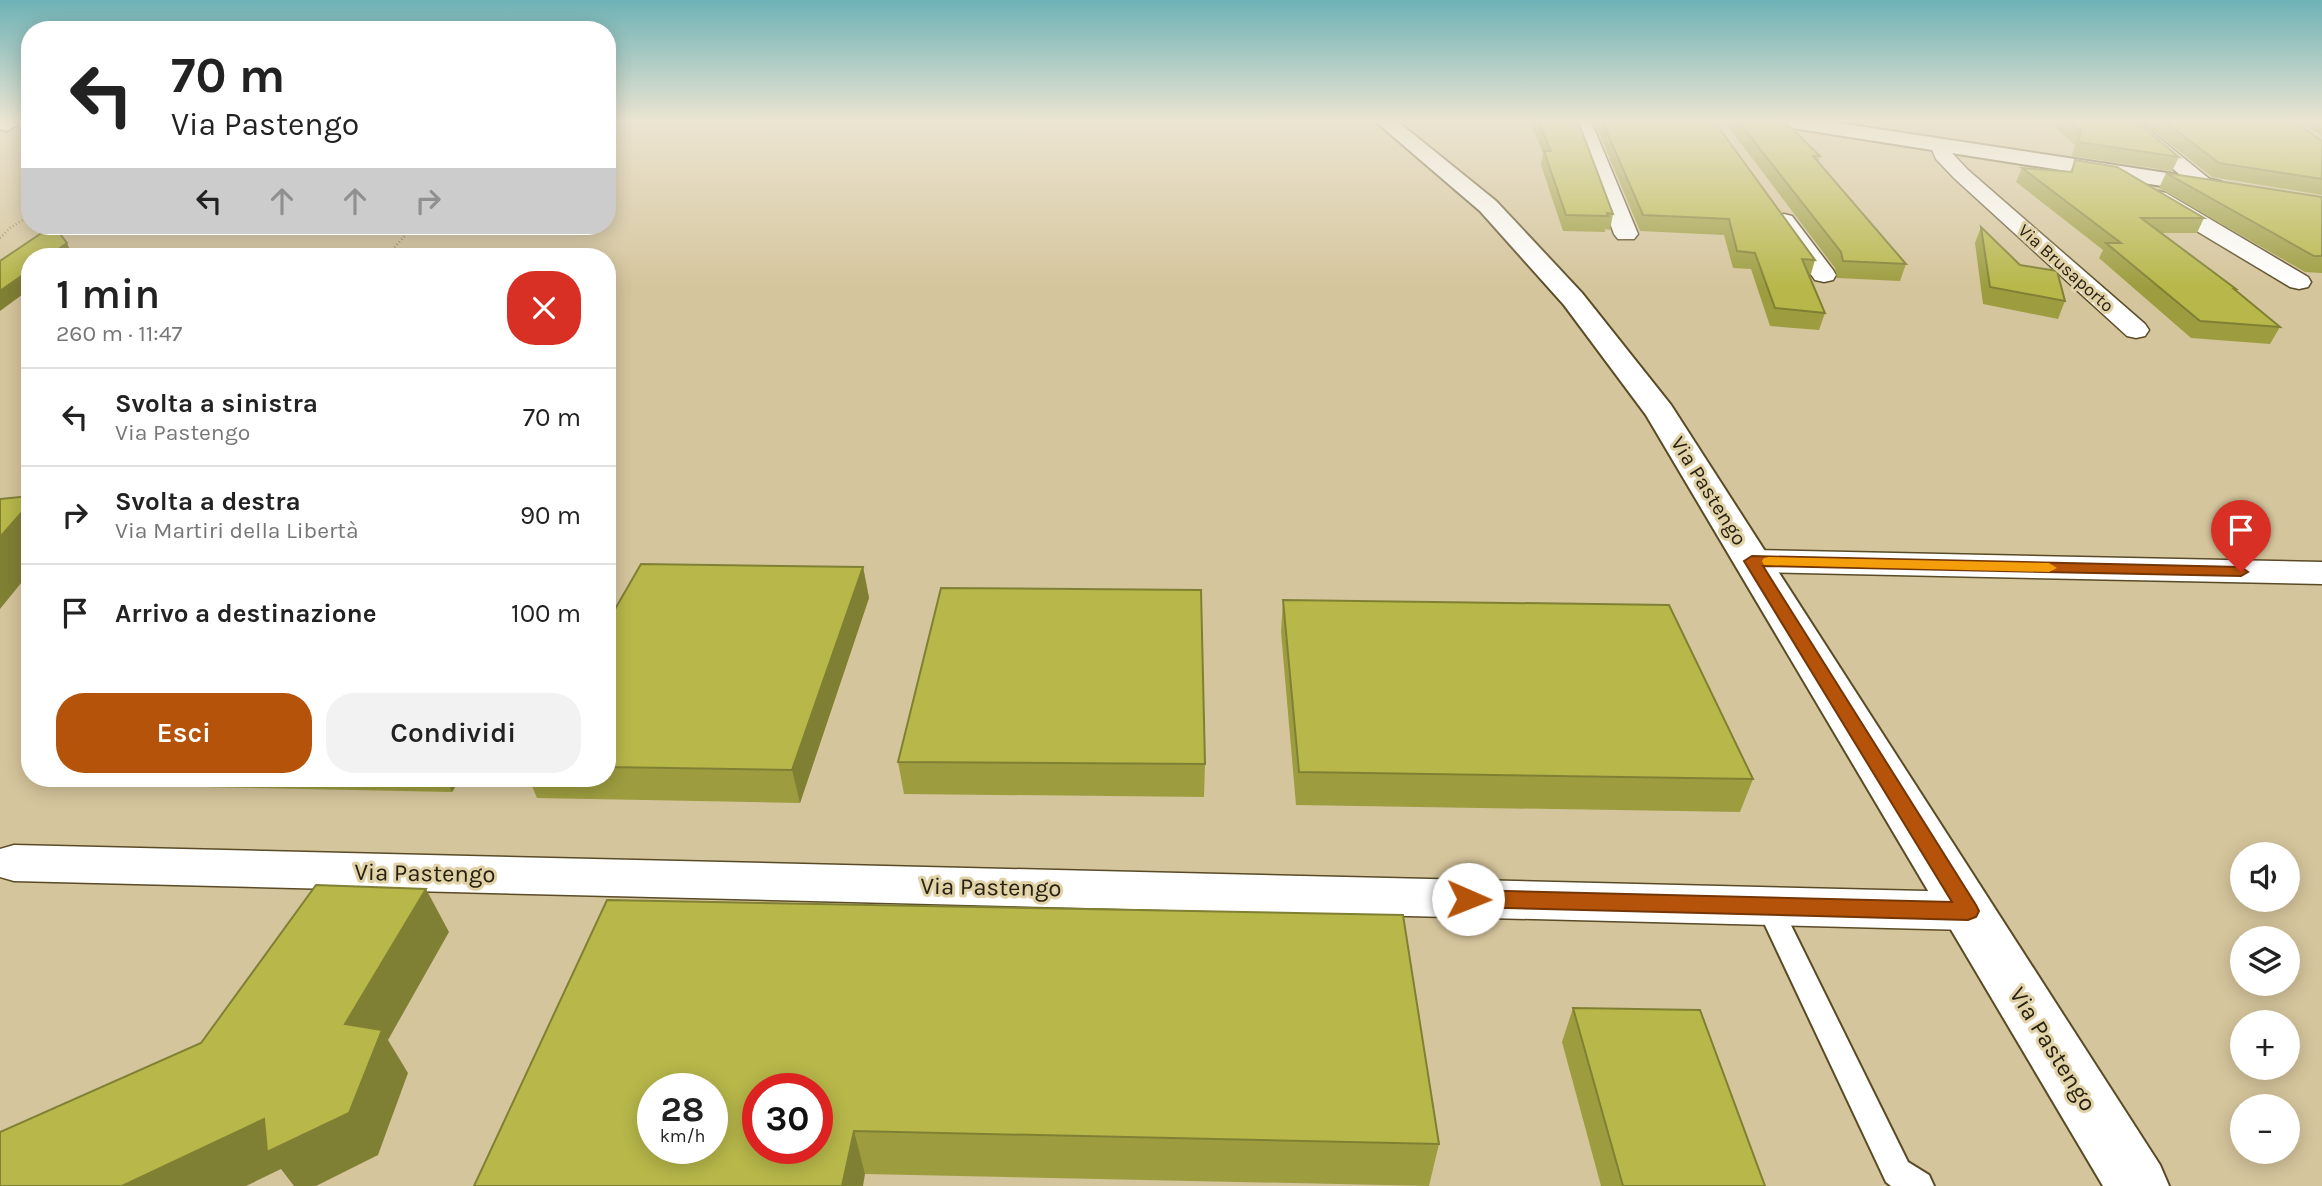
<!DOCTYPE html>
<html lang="it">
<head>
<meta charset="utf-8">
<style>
  :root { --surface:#fff; --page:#f2f2f2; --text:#222; --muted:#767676; --line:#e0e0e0; --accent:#b45309 }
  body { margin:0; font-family:Karla,sans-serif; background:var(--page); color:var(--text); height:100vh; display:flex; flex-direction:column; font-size:26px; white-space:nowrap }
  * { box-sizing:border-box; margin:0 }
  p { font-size:23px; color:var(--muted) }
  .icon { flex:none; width:38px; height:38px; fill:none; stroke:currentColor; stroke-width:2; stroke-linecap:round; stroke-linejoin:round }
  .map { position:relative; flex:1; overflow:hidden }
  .drawer { position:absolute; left:21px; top:248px; width:595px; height:539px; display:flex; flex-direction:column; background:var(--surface); border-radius:28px; box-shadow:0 4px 18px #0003 }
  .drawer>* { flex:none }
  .top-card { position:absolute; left:21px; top:21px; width:595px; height:214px; border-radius:28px; box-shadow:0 4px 18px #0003; background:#fff; color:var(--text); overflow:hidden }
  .controls { position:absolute; left:2230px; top:842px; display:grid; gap:14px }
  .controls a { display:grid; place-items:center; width:70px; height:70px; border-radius:50%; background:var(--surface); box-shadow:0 4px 18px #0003; font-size:35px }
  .speed { position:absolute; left:637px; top:1073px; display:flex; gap:14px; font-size:35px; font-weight:700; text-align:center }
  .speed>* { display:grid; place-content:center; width:91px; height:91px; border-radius:50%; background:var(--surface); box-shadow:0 4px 18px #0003; line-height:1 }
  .speed small { font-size:18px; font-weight:400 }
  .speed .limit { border:10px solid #d22; background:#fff; color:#111 }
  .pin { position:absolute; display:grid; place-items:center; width:60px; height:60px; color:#fff; margin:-72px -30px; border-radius:50% 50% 50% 0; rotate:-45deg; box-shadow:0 0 7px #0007 }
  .pin .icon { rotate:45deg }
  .me { position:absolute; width:77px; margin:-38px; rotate:91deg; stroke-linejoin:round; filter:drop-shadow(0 0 5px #0008) }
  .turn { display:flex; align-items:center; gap:24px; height:147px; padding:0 35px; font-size:32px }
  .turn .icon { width:91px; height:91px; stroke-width:2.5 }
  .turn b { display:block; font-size:49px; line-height:60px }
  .lanes { display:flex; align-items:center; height:66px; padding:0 35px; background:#0003; justify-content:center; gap:35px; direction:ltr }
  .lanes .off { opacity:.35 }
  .round { display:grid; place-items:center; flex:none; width:74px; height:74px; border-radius:28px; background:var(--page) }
  .head { display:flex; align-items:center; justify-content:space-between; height:119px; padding:0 35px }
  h1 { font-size:42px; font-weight:600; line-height:52px }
  .cta { display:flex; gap:14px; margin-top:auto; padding:14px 35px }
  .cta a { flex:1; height:80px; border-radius:28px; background:var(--accent); color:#fff; font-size:28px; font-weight:600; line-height:80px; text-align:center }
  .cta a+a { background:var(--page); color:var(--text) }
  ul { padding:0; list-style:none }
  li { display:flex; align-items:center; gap:21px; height:98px; padding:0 35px; border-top:2px solid var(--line) }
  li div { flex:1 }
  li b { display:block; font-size:26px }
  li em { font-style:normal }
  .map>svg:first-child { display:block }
</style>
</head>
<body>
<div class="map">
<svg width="2322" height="1186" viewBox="0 0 2322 1186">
  <rect width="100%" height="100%" fill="#d5c59c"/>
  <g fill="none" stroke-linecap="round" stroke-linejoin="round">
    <defs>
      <polygon id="service" points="1769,896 1778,899 1908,1162 1929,1175 1934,1186 1891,1186 1886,1182 1756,906 1760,899"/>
      <g id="minor">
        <polygon points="0,121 14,121 17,125 7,131 0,129"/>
        <polygon points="1573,121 1591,121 1638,234 1634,239 1618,239 1614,234"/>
        <polygon points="2117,121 2138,121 2218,186 2215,191 2199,191"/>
        <polygon points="1940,139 1947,141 1952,153 1968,170 2145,324 2149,330 2145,336 2136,338 2127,336 1954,178 1936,159 1930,145 1933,141"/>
        <polygon points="2158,191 2166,193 2308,277 2311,282 2308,287 2299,289 2290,287 2150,203 2147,198 2150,193"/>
        <polygon points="1784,214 1792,216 1833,270 1836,275 1833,280 1824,282 1815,280 1773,221 1776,216"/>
        <polygon points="1752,550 2322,562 2322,584 1752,572 1739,569 1734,561 1739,553"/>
        <polygon points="14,845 1968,892 1985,897 1992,911 1985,925 1968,930 14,881 0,877 0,849"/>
      </g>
      <g id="tertiary">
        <polygon points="1375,121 1397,121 1496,201 1582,293 1671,405 2160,1165 2169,1186 2103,1186 1646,415 1564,305 1480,211"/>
        <polygon points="1776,121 1825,121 2213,180 2221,182 2224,187 2221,192 2213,194 1786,127 1779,125"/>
      </g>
    </defs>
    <use href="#service" stroke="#594b25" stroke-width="4"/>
    <use href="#minor" stroke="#594b25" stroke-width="3"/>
    <use href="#tertiary" stroke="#594b25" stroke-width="4"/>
    <g stroke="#948868" stroke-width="2.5" stroke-dasharray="1 2.5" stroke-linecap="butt">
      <polyline points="0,238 11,227 30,216"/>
      <polyline points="392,250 414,226"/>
    </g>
    <polyline stroke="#948868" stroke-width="3.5" stroke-dasharray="1 3.5" stroke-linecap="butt" points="386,257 394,248"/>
    <use href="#service" fill="#fff" fill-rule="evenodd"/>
    <use href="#minor" fill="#fff" fill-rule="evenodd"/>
    <use href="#tertiary" fill="#fff" fill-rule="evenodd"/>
  </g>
  <g fill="#9d9d40">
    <polygon points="1530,121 1578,121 1613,214 1610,230 1605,229 1605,232 1563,231 1541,165 1543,153"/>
    <polygon points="1594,121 1714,121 1815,260 1810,277 1825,313 1819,330 1770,326 1751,269 1733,268 1724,235 1640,231"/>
    <polygon points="1724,121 1784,121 1820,156 1818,161 1906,264 1900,281 1837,278 1835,268"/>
    <polygon points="2048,121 2136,121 2179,157 2172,171 2072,156 2075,145"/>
    <polygon points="2141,121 2293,121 2322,141 2322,195 2212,177"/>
    <polygon points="2298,121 2322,121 2322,136"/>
    <polygon points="2075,160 2204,218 2197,233 2162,233 2236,289 2236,290 2280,327 2270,344 2191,338 2099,258 2103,250 2016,182 2022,168 2070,172"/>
    <polygon points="2166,173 2322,197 2322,273 2305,272 2159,188"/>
    <polygon points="1981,227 2020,265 2065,301 2058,319 1983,304 1975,243"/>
    <polygon points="863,567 869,598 800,803 537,798 529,779 607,779 607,623"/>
    <polygon points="1283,600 1753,779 1740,812 1296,805 1281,632"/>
    <polygon points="898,762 1205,764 1204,797 904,794"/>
    <polygon points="96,779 460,779 452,792 100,785"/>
    <polygon points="607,900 1439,1144 1429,1186 865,1174"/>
    <polygon points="1573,1008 1765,1186 1601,1186 1562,1042"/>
  </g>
  <g fill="#808034">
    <polygon points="67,243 73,257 47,257"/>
    <polygon points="30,270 30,289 0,311 0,291"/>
    <polygon points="30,503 30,572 0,609 0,537"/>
    <polygon points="863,567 869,598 800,803 792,770"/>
    <polygon points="446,779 460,779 452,792"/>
    <polygon points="426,889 449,932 388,1040 408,1073 378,1155 316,1186 294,1186 281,1169 246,1186 122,1186 264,1119 345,1024"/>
    <polygon points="854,1131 865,1174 863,1186 842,1186"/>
  </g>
  <g fill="#b7b74a" stroke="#808034" stroke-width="2" fill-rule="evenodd">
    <polygon points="1538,121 1578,121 1613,214 1607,213 1608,216 1566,215 1544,151 1551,151"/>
    <polygon points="1602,121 1714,121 1815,260 1802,259 1825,313 1775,308 1755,253 1737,251 1729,219 1643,215"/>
    <polygon points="1738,121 1784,121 1820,156 1813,156 1906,264 1843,261 1841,252"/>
    <polygon points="2069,121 2136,121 2179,157 2078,142 2081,131"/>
    <polygon points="2164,121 2293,121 2322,141 2322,179 2219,163"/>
    <polygon points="2075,160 2117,167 2204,218 2141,218 2236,289 2234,289 2280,327 2200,321 2106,243 2121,243 2022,168 2072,172"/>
    <polygon points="2166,173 2322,197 2322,256 2314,256"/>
    <polygon points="52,226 54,226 67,243 47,257 30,257 30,270 0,291 0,261"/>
    <polygon points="1981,227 2020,265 2057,271 2065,301 1990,287"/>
    <polygon points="30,496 30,503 0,537 0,499"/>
    <polygon points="641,564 863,567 792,770 607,767 607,623"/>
    <polygon points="941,588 1201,590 1205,764 898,762"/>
    <polygon points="1283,600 1669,605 1753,779 1299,772"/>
    <polygon points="316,885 426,889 345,1024 382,1030 349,1113 267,1152 264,1119 122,1186 0,1186 0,1132 201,1043"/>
    <path d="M607,900L1403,915L1439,1144L854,1131L842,1186H474ZM653,1088H712V1148H653ZM758,1088H817V1148H758Z"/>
    <polygon points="1573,1008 1700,1010 1765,1186 1623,1186"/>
  </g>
  <linearGradient id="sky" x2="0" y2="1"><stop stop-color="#6eb2b6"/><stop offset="0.42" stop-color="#ece5d2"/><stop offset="1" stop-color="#ece5d2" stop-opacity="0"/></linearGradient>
  <rect width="2322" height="287" fill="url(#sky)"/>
  <polygon fill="#b45309" stroke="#753606" stroke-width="2" points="1752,556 2241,567 2248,572 2241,576 1763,566 1976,905 1979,911 1976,917 1968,920 1468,907 1461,904 1458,899 1461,893 1468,890 1952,902 1744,561"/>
  <polygon fill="#f59e0b" points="1769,557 2049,563 2057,568 2049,572 1764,565 1762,561 1764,558"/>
  <g text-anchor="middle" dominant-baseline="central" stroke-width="6" stroke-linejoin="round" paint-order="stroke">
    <g font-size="18" fill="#272111" stroke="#e2d2a8">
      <text transform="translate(2066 268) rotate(42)">Via Brusaporto</text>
    </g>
    <g font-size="21" fill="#272111" stroke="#e2d2a8">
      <text transform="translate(1709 491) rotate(58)">Via Pastengo</text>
    </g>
    <g font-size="24" fill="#272111" stroke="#e2d2a8">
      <text transform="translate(425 873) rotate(1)">Via Pastengo</text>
      <text transform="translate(991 887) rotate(1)">Via Pastengo</text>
      <text transform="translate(2053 1049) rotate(58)">Via Pastengo</text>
    </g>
  </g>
</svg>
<div class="controls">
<a><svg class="icon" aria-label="sound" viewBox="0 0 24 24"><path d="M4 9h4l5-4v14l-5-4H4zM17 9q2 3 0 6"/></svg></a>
<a><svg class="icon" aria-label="layers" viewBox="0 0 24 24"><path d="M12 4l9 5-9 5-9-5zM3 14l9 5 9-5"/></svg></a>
<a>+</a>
<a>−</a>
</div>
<div class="speed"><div>28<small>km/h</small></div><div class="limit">30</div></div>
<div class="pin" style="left:2241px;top:572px;background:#d93025"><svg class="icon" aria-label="arrive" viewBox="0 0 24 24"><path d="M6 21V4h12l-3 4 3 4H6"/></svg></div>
<svg class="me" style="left:1468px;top:899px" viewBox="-20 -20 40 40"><circle r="19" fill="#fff"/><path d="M0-13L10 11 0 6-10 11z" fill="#b45309"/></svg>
<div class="top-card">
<div class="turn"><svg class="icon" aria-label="left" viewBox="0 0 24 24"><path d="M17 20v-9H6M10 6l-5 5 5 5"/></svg><div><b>70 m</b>Via Pastengo</div></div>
<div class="lanes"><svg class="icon" aria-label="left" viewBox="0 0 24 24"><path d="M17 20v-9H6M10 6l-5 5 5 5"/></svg><svg class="icon off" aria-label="ahead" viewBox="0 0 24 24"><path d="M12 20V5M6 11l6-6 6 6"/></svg><svg class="icon off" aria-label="ahead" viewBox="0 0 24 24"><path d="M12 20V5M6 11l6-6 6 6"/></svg><svg class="icon off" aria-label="right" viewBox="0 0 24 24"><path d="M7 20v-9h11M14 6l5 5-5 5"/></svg></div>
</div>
<section class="drawer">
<div class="head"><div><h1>1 min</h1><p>260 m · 11:47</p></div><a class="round" style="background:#d93025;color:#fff"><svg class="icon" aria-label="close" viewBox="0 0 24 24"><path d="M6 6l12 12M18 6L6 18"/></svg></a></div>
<ul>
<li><svg class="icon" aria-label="left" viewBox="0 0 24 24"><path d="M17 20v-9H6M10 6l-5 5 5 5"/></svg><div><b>Svolta a sinistra</b><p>Via Pastengo</p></div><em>70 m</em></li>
<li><svg class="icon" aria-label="right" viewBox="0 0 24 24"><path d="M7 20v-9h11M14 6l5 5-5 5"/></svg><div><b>Svolta a destra</b><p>Via Martiri della Libertà</p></div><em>90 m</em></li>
<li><svg class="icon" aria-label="arrive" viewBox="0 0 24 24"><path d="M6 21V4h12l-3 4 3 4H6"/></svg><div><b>Arrivo a destinazione</b></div><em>100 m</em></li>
</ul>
<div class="cta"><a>Esci</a><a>Condividi</a></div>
</section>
</div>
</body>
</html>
